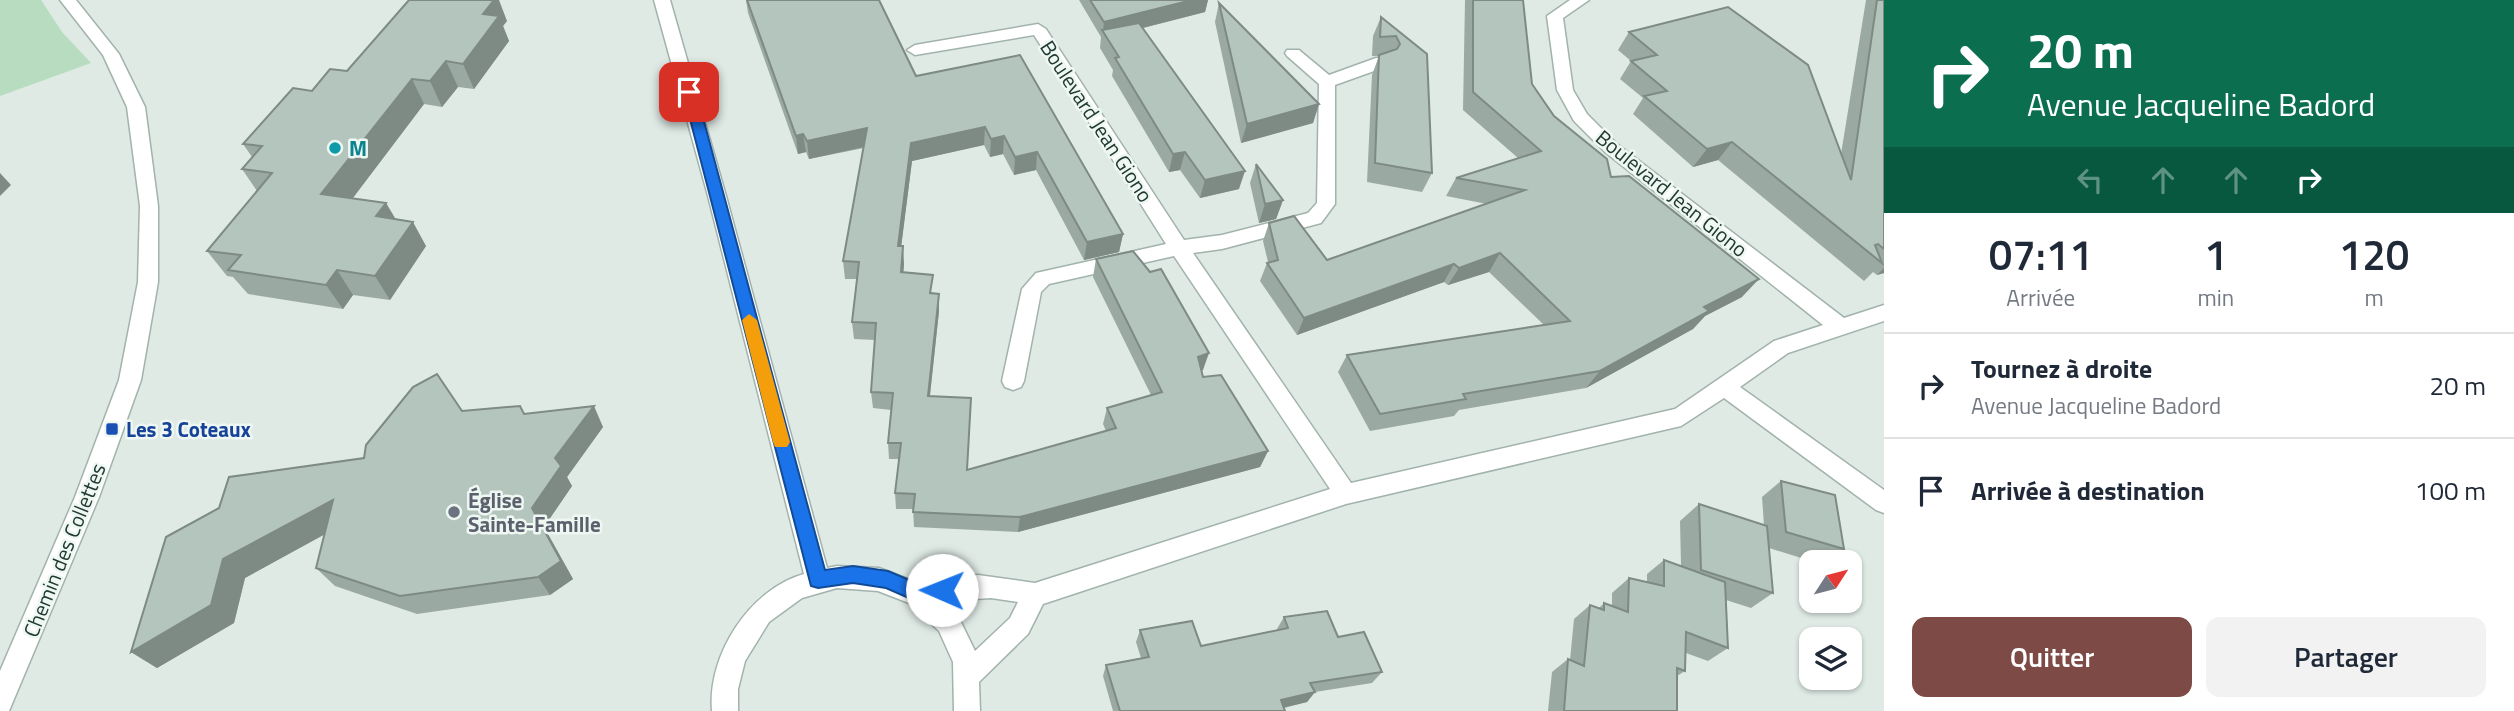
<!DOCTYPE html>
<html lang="fr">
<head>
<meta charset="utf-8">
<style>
  :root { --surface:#fff; --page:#f2f2f3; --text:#1f2937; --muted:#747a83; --line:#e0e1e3; --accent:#7e4a45 }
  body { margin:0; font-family:"Titillium Web",sans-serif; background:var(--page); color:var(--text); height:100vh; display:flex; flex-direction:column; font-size:26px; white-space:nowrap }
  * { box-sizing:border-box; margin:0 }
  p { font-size:23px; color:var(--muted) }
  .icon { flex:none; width:38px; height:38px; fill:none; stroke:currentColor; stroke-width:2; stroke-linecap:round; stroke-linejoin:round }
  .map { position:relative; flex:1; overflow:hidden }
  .drawer { display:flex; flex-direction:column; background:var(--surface); width:630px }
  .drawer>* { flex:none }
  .top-card { background:#0b6e4f; color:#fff; overflow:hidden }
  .needle { width:46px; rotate:54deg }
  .tools { position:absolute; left:1799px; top:550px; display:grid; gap:14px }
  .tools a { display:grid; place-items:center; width:63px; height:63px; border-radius:14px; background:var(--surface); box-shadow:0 2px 5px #0004; font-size:35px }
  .pin { position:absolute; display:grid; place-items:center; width:60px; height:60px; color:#fff; margin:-30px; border-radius:14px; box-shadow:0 4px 10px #0006 }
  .me { position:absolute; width:77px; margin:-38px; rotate:271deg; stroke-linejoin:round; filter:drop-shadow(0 0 5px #0008) }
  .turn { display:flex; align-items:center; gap:24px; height:147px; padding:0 28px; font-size:32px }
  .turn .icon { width:91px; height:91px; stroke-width:2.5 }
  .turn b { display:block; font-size:49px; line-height:60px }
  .lanes { display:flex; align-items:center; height:66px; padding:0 28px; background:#0003; justify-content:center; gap:35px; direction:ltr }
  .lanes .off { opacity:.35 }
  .eta { display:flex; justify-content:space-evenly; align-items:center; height:119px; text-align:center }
  .eta b { font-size:42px; font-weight:600; line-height:49px }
  .button { display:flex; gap:14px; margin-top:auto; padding:14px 28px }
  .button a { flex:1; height:80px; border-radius:14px; background:var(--accent); color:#fff; font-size:28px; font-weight:600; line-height:80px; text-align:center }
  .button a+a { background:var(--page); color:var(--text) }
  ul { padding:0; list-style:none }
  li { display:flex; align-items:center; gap:21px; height:105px; padding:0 28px; border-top:2px solid var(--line) }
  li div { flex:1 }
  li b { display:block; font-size:26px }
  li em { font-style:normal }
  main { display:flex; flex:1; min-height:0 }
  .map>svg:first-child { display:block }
</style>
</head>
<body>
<main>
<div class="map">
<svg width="1884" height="711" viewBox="0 0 1884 711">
  <rect width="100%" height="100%" fill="#dfeae5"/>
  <polygon fill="#b8dcbf" points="0,0 41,0 62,32 91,63 0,96"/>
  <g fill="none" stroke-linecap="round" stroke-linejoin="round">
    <defs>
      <g id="minor">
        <polygon points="60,0 76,0 119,54 145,107 158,206 158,282 141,380 99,497 9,711 0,711 0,671 75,497 119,380 138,282 140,206 127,107 103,55"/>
        <path d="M654,0H670L726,196L827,568L837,566L879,568L918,583L978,575L1035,583L1330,489L1174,256L1049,284L1041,292L1024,381L1021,387L1013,390L1005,387L1002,381L1022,289L1036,273L1166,244L1034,35L915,55L907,50L915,45L1038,24L1046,29L1184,240L1222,235L1308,213L1317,203L1319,84L1287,56L1285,53L1287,50H1299L1329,75L1376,58H1388L1390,62L1388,66L1335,85V204L1321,223L1222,249L1193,253L1351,483L1675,409L1774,341L1823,325L1605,152L1574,121L1557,90L1547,16L1570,0H1589L1563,18L1573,90L1587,114L1617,144L1844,318L1884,305V321L1788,353L1740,387L1884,490V513L1876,510L1724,398L1681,426L1346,504L1043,604L1028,634L979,682L980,711H954L953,662L939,631L909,603L878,591L837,588L802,598L769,622L745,661L738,689V711H712C707,655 750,589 804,574L708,196ZM991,598L1018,602L1010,618L975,651L957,614L943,601Z"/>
      </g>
    </defs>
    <use href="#minor" stroke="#a2b2ac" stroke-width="3"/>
    <use href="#minor" fill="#fff" fill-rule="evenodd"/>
  </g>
  <g fill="#9ba9a3">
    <polygon points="746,0 879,0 916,76 1020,55 1123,234 1119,252 1084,260 1036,170 1014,175 1003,154 990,157 984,145 912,161 901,246 904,264 903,273 933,293 939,311 930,396 967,470 1106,431 1103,424 1107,408 1151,395 1093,277 1096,259 1203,370 1202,370 1203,377 1268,451 1260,467 1018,532 914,527 913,509 896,509 895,493 899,459 889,459 888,443 891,410 873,408 871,392 875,340 854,339 852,322 857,279 845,279 843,261 864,148 809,159 806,152 798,154 748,13"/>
    <polygon points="1079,0 1208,0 1205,12 1143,28 1239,189 1200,198 1180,170 1169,172 1112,76 1113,70 1100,48 1101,37"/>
    <polygon points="1465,0 1523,0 1532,84 1554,116 1611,177 1742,297 1705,316 1693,329 1586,388 1459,410 1454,416 1370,431 1338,372 1347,355 1544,325 1489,272 1448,285 1444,282 1297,335 1260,281 1267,263 1268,262 1263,241 1269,223 1327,260 1487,204 1446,196 1456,178 1518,158 1463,110"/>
    <polygon points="1866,0 1884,0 1884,273 1877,275 1873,272 1864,281 1718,160 1693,167 1633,114 1643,98 1620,79 1631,61 1618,50 1629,32 1841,154"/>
    <polygon points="1219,3 1319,104 1313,123 1241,143 1215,22"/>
    <polygon points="1381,17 1427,54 1432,173 1422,192 1367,182 1372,75 1379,56 1372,56 1373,36"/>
    <polygon points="507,21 503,26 509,41 474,89 458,87 442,107 424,104 352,199 386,203 395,219 426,246 390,300 353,295 343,309 248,294 233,277 227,276 207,251 257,191 242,169 252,157 243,144 312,91 347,71"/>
    <polygon points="1256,164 1283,200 1276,219 1259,223 1250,183"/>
    <polygon points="462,411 524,414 603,427 567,477 572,486 544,527 573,579 550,595 417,614 335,586 316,568 324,534 245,578 234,623 157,668 131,652"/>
    <polygon points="1781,481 1844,549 1826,562 1814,562 1769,548 1773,593 1751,608 1726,600 1728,648 1708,661 1686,653 1685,671 1677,676 1677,711 1548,711 1552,672 1568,659 1570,660 1574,619 1590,605 1599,608 1604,603 1612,606 1612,593 1629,578 1647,583 1647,574 1664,560 1681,566 1680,521 1699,504 1764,525 1762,497"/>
    <polygon points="1284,617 1338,637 1382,672 1372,683 1315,692 1307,702 1284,708 1285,711 1113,711 1103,676 1106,665 1141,658 1136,642 1140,630 1201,646 1278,630 1277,629"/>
  </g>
  <g fill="#7e8a84">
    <polygon points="494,0 499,0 507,21 503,26 509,41 474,89 463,64 483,14"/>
    <polygon points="1192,0 1208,0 1205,12 1107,37 1103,32 1104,22"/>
    <polygon points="446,61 458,87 442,107 430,81"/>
    <polygon points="412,79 424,104 337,219 321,194"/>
    <polygon points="1319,104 1313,123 1241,143 1247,124"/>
    <polygon points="985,127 984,145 912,161 899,264 898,246 911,143"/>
    <polygon points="867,128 868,146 809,159 807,141"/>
    <polygon points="803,134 806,152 798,154 796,136"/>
    <polygon points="1004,136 1003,154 990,157 991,139"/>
    <polygon points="1732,142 1718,160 1693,167 1707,149"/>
    <polygon points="1037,152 1036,170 1014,175 1015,157"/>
    <polygon points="1185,152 1180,170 1169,172 1173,154"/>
    <polygon points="1245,171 1239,189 1200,198 1205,180"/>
    <polygon points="0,173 11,185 0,196"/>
    <polygon points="1283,200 1276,219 1259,223 1265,204"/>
    <polygon points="386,203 401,228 376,216"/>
    <polygon points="413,222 426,246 390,300 375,276"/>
    <polygon points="1123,234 1119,252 1084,260 1087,242"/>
    <polygon points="903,246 904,264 902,290 901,272"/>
    <polygon points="1500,253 1489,272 1448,285 1459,268"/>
    <polygon points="1454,264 1444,282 1297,335 1304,318"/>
    <polygon points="1884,268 1884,273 1877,275"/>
    <polygon points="337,270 353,295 343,309 326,285"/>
    <polygon points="1759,279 1742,297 1705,316 1693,329 1586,388 1600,371 1704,307"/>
    <polygon points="939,294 939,311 928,412 928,396"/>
    <polygon points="1209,353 1203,370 1193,373 1198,357"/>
    <polygon points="594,406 603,427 567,477 572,486 544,527 573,579 550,595 538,577 532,508 555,458"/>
    <polygon points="1268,451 1260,467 1018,532 1020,517"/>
    <polygon points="333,500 351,520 245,578 234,623 157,668 131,652 223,559"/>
    <polygon points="1315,692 1307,702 1273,710 1281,700"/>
  </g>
  <g fill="#b4c5bd" stroke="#7e8a84" stroke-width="2">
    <polygon points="409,0 494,0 483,14 499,16 463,64 446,61 430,81 412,79 321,194 386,203 376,216 413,222 375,276 337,270 326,285 228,270 241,255 207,251 272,173 242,169 262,146 243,144 293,88 312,91 330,69 347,71"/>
    <polygon points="747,0 879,0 916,76 1020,55 1123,234 1087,242 1037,152 1015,157 1004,136 991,139 985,127 911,143 898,246 903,246 901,272 933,275 930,293 939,294 928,396 971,398 967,470 1116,428 1107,408 1162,392 1096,259 1133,251 1150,272 1161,269 1209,353 1198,357 1203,377 1221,375 1268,451 1020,517 913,512 915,494 895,493 901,443 888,443 893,393 871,392 876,323 852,322 859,262 843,261 867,128 807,141 803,134 796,136"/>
    <polygon points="1090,0 1192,0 1104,22"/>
    <polygon points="1473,0 1523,0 1532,84 1554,116 1607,159 1611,177 1629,176 1759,279 1704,307 1709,311 1600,371 1463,394 1466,399 1380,414 1347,355 1570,321 1500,253 1459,268 1454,264 1304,318 1267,263 1278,260 1269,223 1294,216 1327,260 1525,190 1456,178 1541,151 1473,92"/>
    <polygon points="1877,0 1884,0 1884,249 1878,244 1875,245 1882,263 1732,142 1707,149 1644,96 1667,91 1631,61 1657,55 1629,32 1728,7 1808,65 1851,180"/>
    <polygon points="1219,3 1319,104 1247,124"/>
    <polygon points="1381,17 1427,54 1432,173 1375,163 1379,55 1397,49 1400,44 1396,36 1380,37"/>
    <polygon points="1139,23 1245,171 1205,180 1185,152 1173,154 1115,58 1119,57 1102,30"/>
    <polygon points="1256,164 1283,200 1265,204"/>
    <polygon points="437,374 462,411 520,406 524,414 594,406 555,458 561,466 532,508 561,561 538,577 400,596 316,568 333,500 223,559 211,605 131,652 166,537 219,508 229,477 364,458 366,445 413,387"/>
    <polygon points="1781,481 1835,495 1844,549 1786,532"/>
    <polygon points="1699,504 1767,526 1773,593 1701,570"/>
    <polygon points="1664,560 1725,582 1728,648 1686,632 1685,671 1677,668 1677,711 1564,711 1568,659 1584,666 1590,605 1604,610 1604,603 1628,612 1629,578 1664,586"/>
    <polygon points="1327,611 1338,637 1364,632 1382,672 1310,683 1315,692 1281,700 1285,711 1120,711 1106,665 1149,657 1140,630 1192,621 1201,646 1288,628 1284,617"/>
  </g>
  <polygon fill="#1a73e8" stroke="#114b97" stroke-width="2" points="689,88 696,92 825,570 853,566 888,571 921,585 942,581 949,584 951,590 949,596 920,603 886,588 853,583 818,588 811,586 683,92"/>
  <polygon fill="#f59e0b" points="749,314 757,320 790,442 787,447 775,447 773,442 742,320"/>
  <circle fill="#0f9aa8" stroke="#eff7f3" stroke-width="2.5" cx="335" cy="148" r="7"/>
  <rect fill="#1a4fb4" stroke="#eff7f3" stroke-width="2.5" x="105" y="422" width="14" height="14" rx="3.5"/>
  <circle fill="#6b7280" stroke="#eff7f3" stroke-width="2.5" cx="454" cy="512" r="7"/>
  <g text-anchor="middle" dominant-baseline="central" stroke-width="5" stroke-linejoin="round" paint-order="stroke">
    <g font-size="21" fill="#203a32" stroke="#eff7f3">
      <text transform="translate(1097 121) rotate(57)">Boulevard Jean Giono</text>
      <text transform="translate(1672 193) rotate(39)">Boulevard Jean Giono</text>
      <text transform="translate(64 550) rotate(-68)">Chemin des Collettes</text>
    </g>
    <g font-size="21" font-weight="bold" fill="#0d838f" stroke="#eff7f3" text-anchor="start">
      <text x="349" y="148">M</text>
    </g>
    <g font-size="21" font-weight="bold" fill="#164399" stroke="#eff7f3" text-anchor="start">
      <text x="126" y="429">Les 3 Coteaux</text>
    </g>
    <g font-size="21" font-weight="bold" fill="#5b616d" stroke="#eff7f3" text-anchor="start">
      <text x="468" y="500">Église<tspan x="468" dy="24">Sainte-Famille</tspan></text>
    </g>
  </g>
</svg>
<div class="tools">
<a><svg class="needle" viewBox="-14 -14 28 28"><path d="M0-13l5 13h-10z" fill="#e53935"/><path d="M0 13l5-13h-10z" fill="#747a83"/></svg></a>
<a><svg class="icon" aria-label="layers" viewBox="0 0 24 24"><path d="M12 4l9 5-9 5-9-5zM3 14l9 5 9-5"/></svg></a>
</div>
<div class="pin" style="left:689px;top:92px;background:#d93025"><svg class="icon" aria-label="arrive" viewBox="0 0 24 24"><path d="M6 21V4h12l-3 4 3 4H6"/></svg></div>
<svg class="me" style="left:942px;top:590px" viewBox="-20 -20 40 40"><circle r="19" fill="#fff"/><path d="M0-13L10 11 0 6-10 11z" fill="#1a73e8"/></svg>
</div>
<section class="drawer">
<div class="top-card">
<div class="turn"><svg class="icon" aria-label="right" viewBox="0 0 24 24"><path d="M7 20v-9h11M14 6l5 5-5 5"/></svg><div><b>20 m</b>Avenue Jacqueline Badord</div></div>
<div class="lanes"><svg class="icon off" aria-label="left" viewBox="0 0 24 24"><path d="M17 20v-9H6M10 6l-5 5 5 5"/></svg><svg class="icon off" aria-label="ahead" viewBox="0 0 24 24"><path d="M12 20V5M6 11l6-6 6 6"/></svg><svg class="icon off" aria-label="ahead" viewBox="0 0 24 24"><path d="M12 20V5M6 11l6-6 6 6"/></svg><svg class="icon" aria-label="right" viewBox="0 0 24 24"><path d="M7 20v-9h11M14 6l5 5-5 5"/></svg></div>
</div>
<div class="eta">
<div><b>07:11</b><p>Arrivée</p></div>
<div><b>1</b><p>min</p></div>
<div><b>120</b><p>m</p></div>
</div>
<ul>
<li><svg class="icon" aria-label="right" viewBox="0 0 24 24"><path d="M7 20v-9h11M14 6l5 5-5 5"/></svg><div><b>Tournez à droite</b><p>Avenue Jacqueline Badord</p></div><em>20 m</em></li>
<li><svg class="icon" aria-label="arrive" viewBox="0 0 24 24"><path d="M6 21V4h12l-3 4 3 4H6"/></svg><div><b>Arrivée à destination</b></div><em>100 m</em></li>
</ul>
<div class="button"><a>Quitter</a><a>Partager</a></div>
</section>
</main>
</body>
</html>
